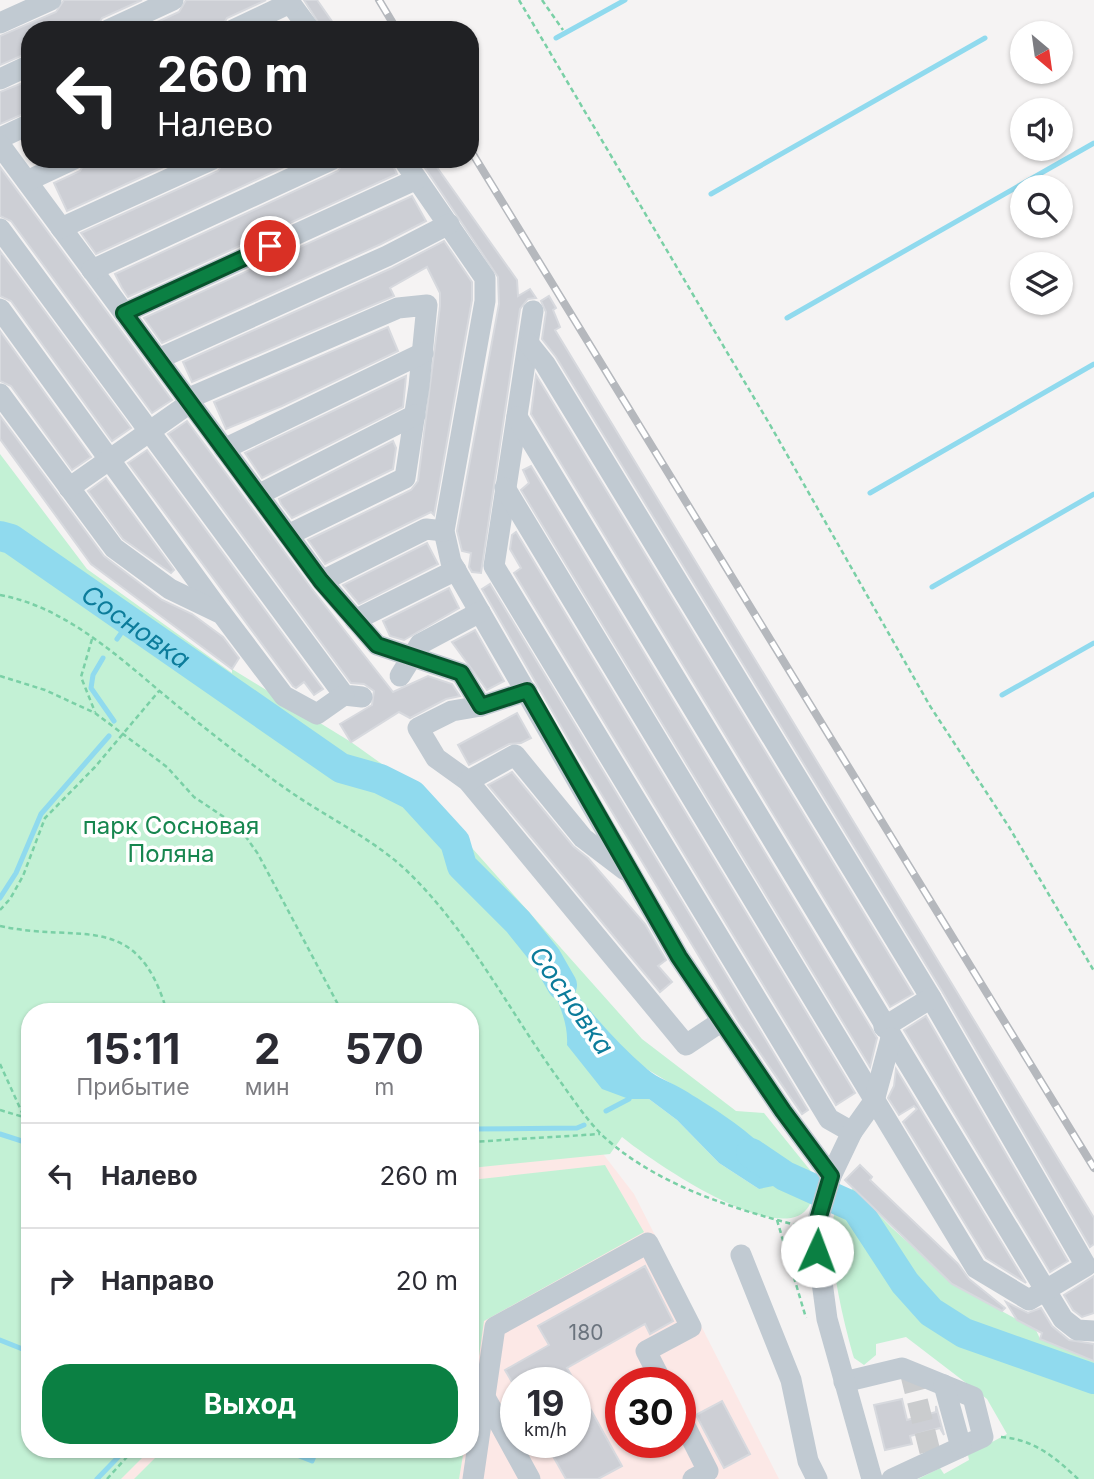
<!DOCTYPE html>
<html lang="ru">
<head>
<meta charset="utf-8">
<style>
  :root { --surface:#fff; --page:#f2f2f3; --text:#2b2b33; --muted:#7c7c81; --line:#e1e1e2; --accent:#0b8043 }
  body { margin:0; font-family:Inter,sans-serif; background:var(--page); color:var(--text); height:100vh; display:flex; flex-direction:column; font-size:26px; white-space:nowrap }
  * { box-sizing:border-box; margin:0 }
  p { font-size:23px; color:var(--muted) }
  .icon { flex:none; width:38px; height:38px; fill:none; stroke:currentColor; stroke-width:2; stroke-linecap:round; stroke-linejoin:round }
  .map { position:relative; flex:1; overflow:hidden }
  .side { position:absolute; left:21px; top:1003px; width:458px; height:455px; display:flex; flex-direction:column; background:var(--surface); border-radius:28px; box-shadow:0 2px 5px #0004 }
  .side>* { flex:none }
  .banner { position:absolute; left:21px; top:21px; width:458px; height:147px; border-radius:28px; box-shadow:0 2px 5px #0004; background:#202124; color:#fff; overflow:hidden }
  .needle { width:46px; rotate:151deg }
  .tools { position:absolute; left:1010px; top:21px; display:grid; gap:14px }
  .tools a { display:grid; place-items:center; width:63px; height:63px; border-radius:50%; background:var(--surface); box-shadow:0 2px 5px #0004; font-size:35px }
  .speed { position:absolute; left:500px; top:1367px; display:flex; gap:14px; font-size:35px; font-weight:700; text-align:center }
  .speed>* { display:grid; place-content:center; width:91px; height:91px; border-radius:50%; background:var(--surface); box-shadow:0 2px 5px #0004; line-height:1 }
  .speed small { font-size:18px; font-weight:400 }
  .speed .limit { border:10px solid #d22; background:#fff; color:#111 }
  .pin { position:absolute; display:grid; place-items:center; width:60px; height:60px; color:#fff; margin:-30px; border:4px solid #fff; border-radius:50%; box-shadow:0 2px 7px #0007 }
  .me { position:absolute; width:77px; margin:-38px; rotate:2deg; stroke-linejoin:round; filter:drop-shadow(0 0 5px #0008) }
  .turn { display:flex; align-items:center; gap:24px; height:147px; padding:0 21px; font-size:32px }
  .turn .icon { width:91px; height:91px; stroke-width:2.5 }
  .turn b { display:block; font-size:49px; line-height:60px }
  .eta { display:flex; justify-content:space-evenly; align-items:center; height:119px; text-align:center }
  .eta b { font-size:42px; font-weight:700; line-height:49px }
  .primary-button { display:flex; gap:14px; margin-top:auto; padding:14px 21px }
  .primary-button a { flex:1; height:80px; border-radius:28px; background:var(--accent); color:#fff; font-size:28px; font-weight:700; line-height:80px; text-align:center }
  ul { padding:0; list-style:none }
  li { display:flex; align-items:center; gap:21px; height:105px; padding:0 21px; border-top:2px solid var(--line) }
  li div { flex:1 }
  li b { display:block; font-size:26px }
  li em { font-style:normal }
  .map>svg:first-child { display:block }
</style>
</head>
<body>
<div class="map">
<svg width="1094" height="1479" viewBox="0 0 1094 1479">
  <rect width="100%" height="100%" fill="#f5f3f3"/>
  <path fill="#fce8e6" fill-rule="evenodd" d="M597,1146L634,1194L779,1479H116L144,1449H471V1151ZM516,1382H576V1442H516ZM621,1382H681V1442H621Z"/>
  <g fill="#c3f1d5" fill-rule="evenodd">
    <path d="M0,454L87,569L232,673V669L351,742L424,794L642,1039L736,1111L764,1113L814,1175C817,1185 814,1196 809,1206C782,1252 649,1159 622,1137L610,1154L471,1168V1012H30V1449H151L121,1479H0ZM645,1068L707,1105L778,1160L759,1189L719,1163L677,1120L649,1099Z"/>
    <polygon points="605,1165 644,1232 484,1321 471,1413 471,1180"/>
    <path d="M853,1188L891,1227L956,1286L1036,1330L1040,1339L1094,1360V1479H918L940,1468L944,1474L969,1460L968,1455L1007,1434L987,1399L906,1337L876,1344V1355L864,1365L854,1358C844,1324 823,1240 836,1209C839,1201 848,1194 853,1188Z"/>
    <polygon points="164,1449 464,1449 459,1479 134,1479"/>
  </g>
  <path fill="#90daee" d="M542,952C575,992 607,1035 647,1069C659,1079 671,1082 684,1090C715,1109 771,1143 785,1176L778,1185L759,1189L719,1163L677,1120L649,1099H629L602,1089L567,1045C569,1012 547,987 542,952Z"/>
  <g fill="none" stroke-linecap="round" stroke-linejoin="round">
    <g stroke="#90daee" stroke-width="5">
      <polyline points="556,38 625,0"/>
      <polyline points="711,194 985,38"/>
      <polyline points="787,318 1094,143"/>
      <polyline points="870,493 1094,364"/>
      <polyline points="932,587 1094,494"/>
      <polyline points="117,639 129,622"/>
      <polyline points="103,658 93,675 91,688 114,721"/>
      <polyline points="1002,695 1094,643"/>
      <polyline points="0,898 16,873 41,814 109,736"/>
      <polyline points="606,1111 629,1099"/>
      <polyline points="471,1129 577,1128 584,1125"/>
      <polyline points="0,1134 28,1143 30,1151"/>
      <polyline points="0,1340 30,1352"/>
      <polyline points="282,1449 312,1461 317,1449"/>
      <polyline points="97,1479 126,1449"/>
    </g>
    <g stroke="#90daee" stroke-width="30">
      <path id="s1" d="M0,536L11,539L341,768L380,779L412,795L455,842L462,866L518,922L546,957L562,985"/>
      <polyline points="751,1153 785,1176 856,1208 905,1283 931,1312 964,1333 1094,1379"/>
    </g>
  </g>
  <g fill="#cdcfd5" stroke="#d7d9de" stroke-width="2">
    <polygon points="64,0 142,0 102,18 95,30 30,30 30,52 0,65 0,36 56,12"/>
    <polygon points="186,0 266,0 227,18 220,30 140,30 179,12"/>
    <polygon points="304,0 317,0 338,30 323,30"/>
    <polygon points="30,80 30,111 0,124 0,92"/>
    <polygon points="87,159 181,159 67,211 54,183 80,171"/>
    <polygon points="226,159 301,159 96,254 81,233 218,171"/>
    <polygon points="346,159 390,159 397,174 128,297 122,288 115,274 338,171"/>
    <polygon points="419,159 431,159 517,280 518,296 530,289 536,298 528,299 520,309 481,573 472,572 469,567 471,553 462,551 457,531 499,304 498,277"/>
    <polygon points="0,167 172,400 152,413 11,221 0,216"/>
    <polygon points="412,196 426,221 381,244 162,343 144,318"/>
    <polygon points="444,241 472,282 472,300 434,515 431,512 325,564 308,540 411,490 418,481 440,306 440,293 427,267 390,288 394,296 192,382 183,362 392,268"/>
    <polygon points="0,251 131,428 112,441 11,301 0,296"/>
    <polygon points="549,296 556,308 553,310 560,327 555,330 1094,1218 1094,1244 1090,1247 942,991 556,357 542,339 546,312 541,301"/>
    <polygon points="388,327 398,351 282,406 226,429 214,402"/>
    <polygon points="0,331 91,457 72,470 11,386 0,381"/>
    <polygon points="536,375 913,994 890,1007 531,414"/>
    <polygon points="406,376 403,407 262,478 245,453"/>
    <polygon points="0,416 104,556 162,600 192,614 223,637 239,658 232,669 91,564 0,439"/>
    <polygon points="187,421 312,589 393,692 428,676 452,684 460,696 446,699 410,718 399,712 351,742 340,724 372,705 374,691 364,684 351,683 168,434"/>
    <polygon points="393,441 396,448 393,469 292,518 281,504 279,499"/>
    <polygon points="147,450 323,689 314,695 304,682 296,688 293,686 128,463"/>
    <polygon points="531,466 877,1038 870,1067 521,490 529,483 523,470"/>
    <polygon points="106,478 174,570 171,573 123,539 88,491"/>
    <polygon points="516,532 855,1093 836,1105 514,573 521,568 510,549 512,535"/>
    <polygon points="427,543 438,564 359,604 343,585"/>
    <polygon points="490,584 808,1110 802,1114 738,1021 573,747 482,589"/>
    <polygon points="449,588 459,608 404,640 390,636 383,621"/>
    <polygon points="475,630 504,681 487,690 452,642"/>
    <polygon points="517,713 531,738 521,743 509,744 469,765 458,745"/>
    <polygon points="512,772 573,846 588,858 645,924 666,960 658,966 672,982 660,992 488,785"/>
    <polygon points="926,1016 1068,1261 1050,1272 904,1030"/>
    <polygon points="896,1069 1026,1283 986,1258 903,1122 917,1109 914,1106 899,1115 888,1098 894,1086"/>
    <polygon points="860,1165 872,1177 870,1180 958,1264 969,1279 1005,1308 1002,1311 952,1284 845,1180"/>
    <polygon points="645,1266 673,1321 650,1334 645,1324 567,1368 575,1382 512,1382 505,1370 549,1345 538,1326"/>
    <polygon points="1094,1276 1094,1313 1082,1317 1073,1310 1064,1295"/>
    <polygon points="1006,1302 1028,1313 1041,1308 1052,1326 1069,1340 1094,1344 1094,1361 1040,1339 1042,1333 1017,1320"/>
    <polygon points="576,1383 622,1466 598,1479 566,1479 545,1442 576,1442"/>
    <polygon points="902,1399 907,1420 936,1412 936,1406 944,1435 940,1428 910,1436 912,1444 885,1450 874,1405"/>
    <polygon points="722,1401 750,1454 724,1468 696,1415"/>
  </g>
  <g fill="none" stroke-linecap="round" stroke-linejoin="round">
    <polyline stroke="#caccce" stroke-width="21" stroke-dasharray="21 10" stroke-linecap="butt" points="910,1371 932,1460"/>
    <g stroke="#7ad0a6" stroke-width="2.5" stroke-dasharray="5 3.5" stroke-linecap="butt">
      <polyline points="519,0 773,430 930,706 1009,827 1094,971"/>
      <polyline points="542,0 563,30"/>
      <path d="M0,595C72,608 130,668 185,712C221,741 257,769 295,795C332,820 376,841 408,872C469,931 508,1009 557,1077C571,1096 585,1118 602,1135C653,1183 730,1208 796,1225"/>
      <polyline points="92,639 81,677 95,712"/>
      <polyline points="0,676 45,690 95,713 167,767 194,797 239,827 258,854 342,1012"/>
      <polyline points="0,910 10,899 23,876 45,818 95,767 159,691"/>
      <path d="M0,926C80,944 137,908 167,1012"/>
      <polyline points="0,1064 30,1130"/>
      <polyline points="0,1110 30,1119"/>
      <polyline points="471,1142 600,1134"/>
      <polyline points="777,1220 806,1318"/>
      <path d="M1001,1437C1033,1439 1055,1457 1078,1479"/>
      <polyline points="107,1479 134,1449"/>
    </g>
    <g stroke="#c1cad2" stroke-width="21">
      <polyline points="288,0 310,30"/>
      <polyline points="0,23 51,0"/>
      <polyline points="108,30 173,0"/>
      <polyline points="233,30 290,3"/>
      <polyline points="0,79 30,65"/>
      <polyline points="0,138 30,124"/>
      <polyline points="0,145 322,581 377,645 461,673 481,706 527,691"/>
      <polyline points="403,159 485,278 485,301 444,531 451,562 679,957 783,1111 831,1176"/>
      <polyline points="27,181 74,159"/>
      <polyline points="61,228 213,159"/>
      <polyline points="0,229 344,695 362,697"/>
      <polyline points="92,270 333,159"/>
      <polyline points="0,309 221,613"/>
      <polyline points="533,311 494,566 829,1119 852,1132"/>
      <polyline points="124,313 417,179"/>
      <polyline points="158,359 387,256 449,224"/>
      <polyline points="0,394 114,548 170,589 222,614 284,696 317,714 344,695"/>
      <polyline points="187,399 398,308 427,305 419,386 405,478 288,535"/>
      <polyline points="517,417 1063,1319 1077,1330 1094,1331"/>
      <polyline points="224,449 423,353"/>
      <polyline points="69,488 190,403"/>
      <polyline points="505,488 976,1268 1029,1300 1086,1266 931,998 545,364 529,344"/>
      <polyline points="258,495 415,415"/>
      <polyline points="322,581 426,529 444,531"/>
      <polyline points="355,620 456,570"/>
      <polyline points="400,676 420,644 480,612"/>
      <polyline points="481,706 452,711 418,728 436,758 468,781 686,1045 722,1021"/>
      <polyline points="468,781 515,755 583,838 625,870"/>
      <polyline points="884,1027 931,998"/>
      <polyline points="741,1255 791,1380 808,1461 817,1479"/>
      <polyline points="844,1382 902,1368 973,1397 983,1437 892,1479"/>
      <polyline points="944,1385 961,1447"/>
      <polyline points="485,1397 530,1479"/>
      <polyline points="681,1418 708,1471 693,1479"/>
      <polyline points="473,1479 495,1327 648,1243 691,1327 646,1351 662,1382"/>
      <polyline points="872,1479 827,1319 815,1230 831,1176 852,1132 874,1101 891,1038"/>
    </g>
    <defs>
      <g id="rail">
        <polyline points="379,0 397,30"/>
        <polyline points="471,151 1094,1168"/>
      </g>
    </defs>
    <use href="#rail" stroke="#b5b8bd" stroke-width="8"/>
    <use href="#rail" stroke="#fff" stroke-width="5" stroke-dasharray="16" stroke-linecap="butt"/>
  </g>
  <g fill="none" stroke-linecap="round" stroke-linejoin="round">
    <defs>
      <polyline id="route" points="270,246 124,313 321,581 377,645 461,673 481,706 527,691 679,957 783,1111 831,1176 815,1230 817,1251"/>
    </defs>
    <use href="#route" stroke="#07532c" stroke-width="18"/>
    <use href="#route" stroke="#0b8043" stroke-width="12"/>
  </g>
  <g text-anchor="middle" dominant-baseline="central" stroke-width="7" stroke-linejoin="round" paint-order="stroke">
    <g font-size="21" fill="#6b747e">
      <text x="586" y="1332">180</text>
    </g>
    <g font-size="24" fill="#17864f" stroke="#fff">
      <text x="171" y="825">парк Сосновая<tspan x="171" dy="28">Поляна</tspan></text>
    </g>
    <g font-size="26" font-style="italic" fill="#0c7c9b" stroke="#fff">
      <text stroke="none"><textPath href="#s1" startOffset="164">Сосновка</textPath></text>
      <text transform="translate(572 1000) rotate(55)">Сосновка</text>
    </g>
  </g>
</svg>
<div class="tools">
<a><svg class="needle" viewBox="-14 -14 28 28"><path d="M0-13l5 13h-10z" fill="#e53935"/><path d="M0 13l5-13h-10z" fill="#7c7c81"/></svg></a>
<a><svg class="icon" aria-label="sound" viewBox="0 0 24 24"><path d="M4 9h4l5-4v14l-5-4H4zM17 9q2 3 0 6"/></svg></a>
<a><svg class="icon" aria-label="search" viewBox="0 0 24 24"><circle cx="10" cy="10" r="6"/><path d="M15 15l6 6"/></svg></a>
<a><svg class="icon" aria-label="layers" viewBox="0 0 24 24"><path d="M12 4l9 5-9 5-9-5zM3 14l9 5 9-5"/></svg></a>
</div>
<div class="speed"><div>19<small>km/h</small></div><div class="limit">30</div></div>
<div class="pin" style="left:270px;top:246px;background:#d93025"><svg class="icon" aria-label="arrive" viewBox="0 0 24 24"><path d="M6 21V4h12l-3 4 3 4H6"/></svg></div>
<svg class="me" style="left:817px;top:1251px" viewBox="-20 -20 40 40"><circle r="19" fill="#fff"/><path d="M0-13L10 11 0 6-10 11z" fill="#0b8043"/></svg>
<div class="banner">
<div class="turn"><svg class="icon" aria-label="left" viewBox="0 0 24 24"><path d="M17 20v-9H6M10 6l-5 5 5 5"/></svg><div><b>260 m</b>Налево</div></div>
</div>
<section class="side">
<div class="eta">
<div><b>15:11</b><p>Прибытие</p></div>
<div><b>2</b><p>мин</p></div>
<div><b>570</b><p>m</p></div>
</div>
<ul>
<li><svg class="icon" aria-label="left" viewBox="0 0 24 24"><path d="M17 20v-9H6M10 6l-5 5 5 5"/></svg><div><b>Налево</b></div><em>260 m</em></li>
<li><svg class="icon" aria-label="right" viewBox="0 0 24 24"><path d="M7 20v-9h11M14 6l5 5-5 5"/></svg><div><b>Направо</b></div><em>20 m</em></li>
</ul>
<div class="primary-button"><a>Выход</a></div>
</section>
</div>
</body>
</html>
